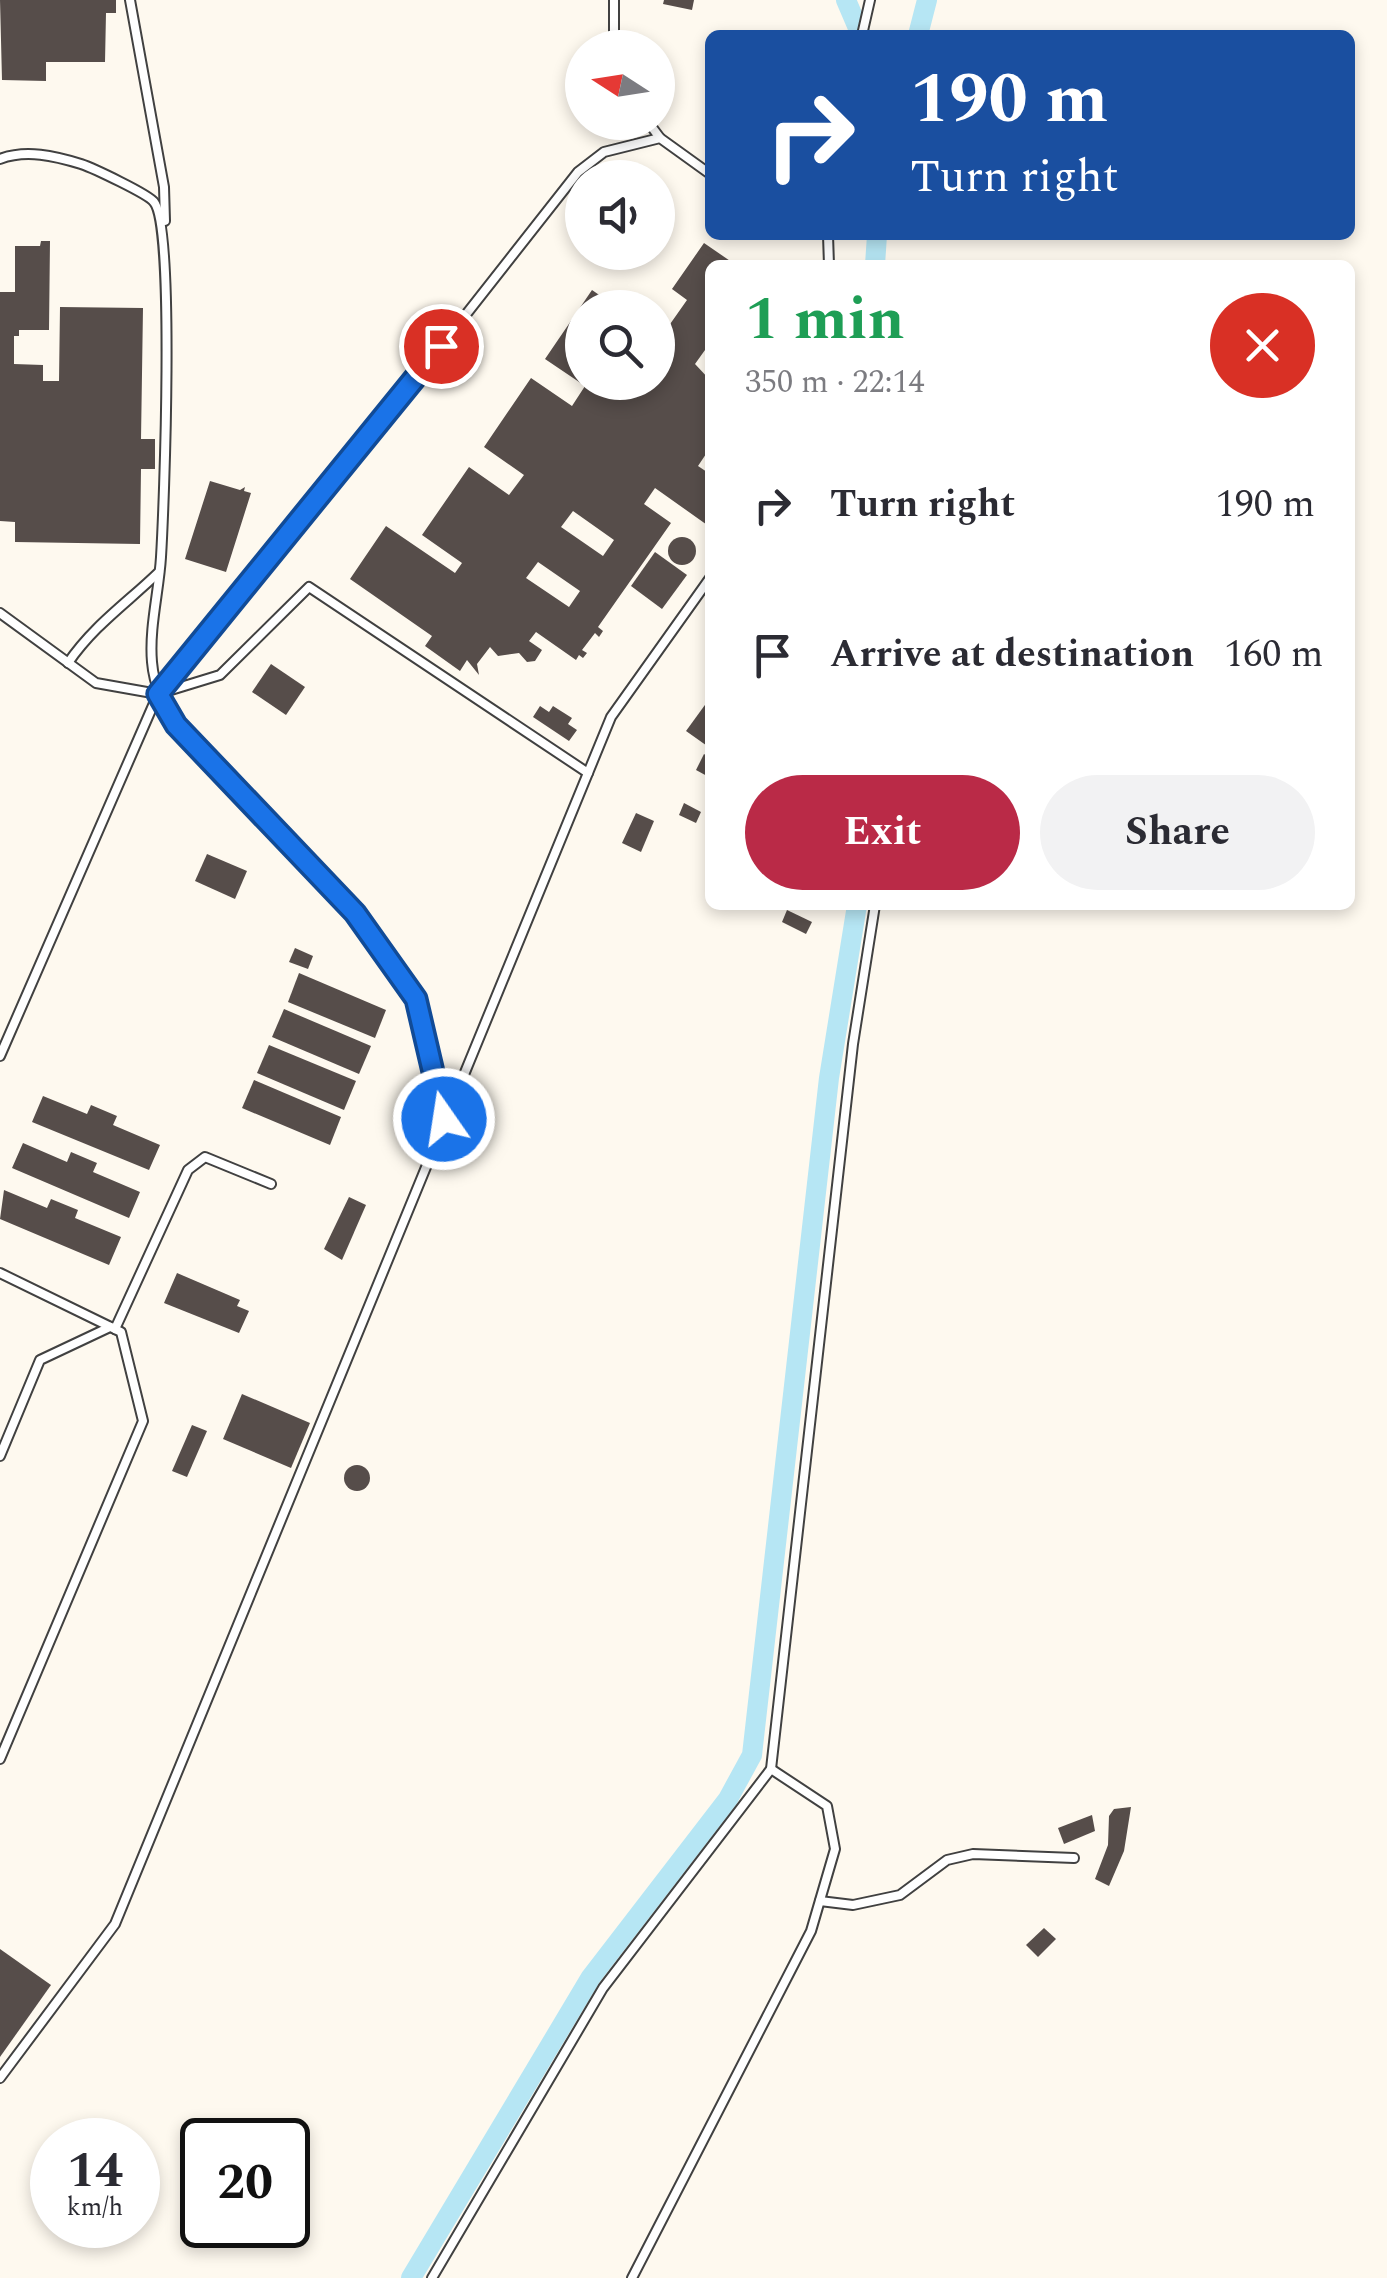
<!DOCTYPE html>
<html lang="en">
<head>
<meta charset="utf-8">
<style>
  :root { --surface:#fff; --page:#f2f2f3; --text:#2b2b33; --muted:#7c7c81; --accent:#ba2a47 }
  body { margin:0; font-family:Spectral,serif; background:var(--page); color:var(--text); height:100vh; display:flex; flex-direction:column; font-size:38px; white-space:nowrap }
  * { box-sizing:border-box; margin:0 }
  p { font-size:32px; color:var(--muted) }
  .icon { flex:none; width:55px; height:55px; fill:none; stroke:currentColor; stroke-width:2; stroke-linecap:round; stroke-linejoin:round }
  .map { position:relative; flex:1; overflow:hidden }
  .panel { position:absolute; left:705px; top:260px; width:650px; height:650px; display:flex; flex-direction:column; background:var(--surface); border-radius:15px; box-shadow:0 5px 15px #0003 }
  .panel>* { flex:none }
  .top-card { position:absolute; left:705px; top:30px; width:650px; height:210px; border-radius:15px; box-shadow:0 5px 15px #0003; background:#1a4fa0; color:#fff; overflow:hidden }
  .needle { width:65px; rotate:282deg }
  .fabs { position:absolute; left:565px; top:30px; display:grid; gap:20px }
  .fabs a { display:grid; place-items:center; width:110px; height:110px; border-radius:50%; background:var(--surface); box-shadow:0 5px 15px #0003; font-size:50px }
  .speed { position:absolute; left:30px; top:2118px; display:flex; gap:20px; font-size:50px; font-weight:700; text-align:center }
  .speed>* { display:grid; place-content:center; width:130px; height:130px; border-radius:50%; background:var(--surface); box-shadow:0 5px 15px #0003; line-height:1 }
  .speed small { font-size:25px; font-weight:400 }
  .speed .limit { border:5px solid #111; border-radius:15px; background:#fff; color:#111 }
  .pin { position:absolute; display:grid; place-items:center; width:85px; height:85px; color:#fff; margin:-42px; border:5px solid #fff; border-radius:50%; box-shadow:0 2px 10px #0007 }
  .me { position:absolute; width:110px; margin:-55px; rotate:347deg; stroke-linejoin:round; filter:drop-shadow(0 0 8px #0008) }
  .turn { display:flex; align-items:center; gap:35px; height:210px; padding:0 40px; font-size:45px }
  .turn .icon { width:130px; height:130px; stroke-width:2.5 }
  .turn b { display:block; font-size:70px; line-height:85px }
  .round { display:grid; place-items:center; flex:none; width:105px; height:105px; border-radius:52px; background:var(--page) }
  .overview { display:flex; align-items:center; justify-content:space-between; height:170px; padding:0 40px }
  h1 { font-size:60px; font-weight:700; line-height:75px; color:#1e9e55 }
  .button { display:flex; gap:20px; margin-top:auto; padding:20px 40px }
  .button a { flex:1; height:115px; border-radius:60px; background:var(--accent); color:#fff; font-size:40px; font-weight:700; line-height:115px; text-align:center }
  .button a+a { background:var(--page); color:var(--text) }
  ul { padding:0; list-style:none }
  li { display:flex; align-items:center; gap:30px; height:150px; padding:0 40px }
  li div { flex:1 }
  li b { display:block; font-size:38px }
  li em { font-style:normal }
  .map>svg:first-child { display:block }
</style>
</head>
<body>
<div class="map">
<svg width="1387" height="2278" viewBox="0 0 1387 2278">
  <rect width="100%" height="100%" fill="#fef9ef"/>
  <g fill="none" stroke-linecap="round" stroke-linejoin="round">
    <g stroke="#b6e6f4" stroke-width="20">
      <polyline points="846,0 861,35"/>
      <polyline points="918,35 927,0"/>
      <polyline points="875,265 877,235"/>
      <polyline points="411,2278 591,1977 728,1799 752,1755 829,1078 857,905"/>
    </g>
  </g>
  <g fill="#564d4a" fill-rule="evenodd">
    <polygon points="0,0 116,0 116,13 106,13 105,62 46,62 46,81 2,80"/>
    <polygon points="664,0 694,0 692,10 663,4"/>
    <polygon points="41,241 50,241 49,330 19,330 19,336 14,336 14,364 43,365 43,381 59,381 60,307 143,308 141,439 155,439 155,469 141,469 140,544 15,542 15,522 0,521 0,292 15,292 15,246 40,246"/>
    <path d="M704,243L736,265H710V343L695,364L710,380V412L706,418L710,421V448L698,466L710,474V527L655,488L644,504L671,523L598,627L603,631L599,637L595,633L582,650L587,653L583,658L579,655L576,660L536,632L529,641L542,650L535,661L527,662L519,653L498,656L490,647L477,664L479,675L467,660L460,671L425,646L432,636L350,579L386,526L455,573L462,563L422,535L469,467L509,495L524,475L484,447L531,378L572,406L585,386L545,359L592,290L618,308H582V382H658V319L668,327L687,300L672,289ZM573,511L614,540L603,556L561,527ZM538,562L580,591L569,607L526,578Z"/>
    <polygon points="210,481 240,490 245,487 244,491 251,493 226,572 185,559"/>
    <circle cx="682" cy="551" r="14"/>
    <polygon points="655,552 687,575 662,609 631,586"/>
    <polygon points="271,664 305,687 286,715 252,692"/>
    <polygon points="710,698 710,748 686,731"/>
    <polygon points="540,706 549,712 553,706 572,718 568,724 577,730 569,741 533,717"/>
    <polygon points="704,754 710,758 707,776 696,770"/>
    <polygon points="684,803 701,812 696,823 679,815"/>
    <polygon points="636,813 654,821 641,852 622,843"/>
    <polygon points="207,854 247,871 235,899 195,881"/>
    <polygon points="787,910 812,922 806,934 782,922"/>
    <polygon points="295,948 313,956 308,969 289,962"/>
    <polygon points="299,973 386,1010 375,1038 288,1002"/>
    <polygon points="284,1009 371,1046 359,1074 272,1037"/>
    <polygon points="269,1045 356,1081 344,1110 257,1073"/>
    <polygon points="254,1080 341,1117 330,1145 242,1108"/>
    <polygon points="43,1096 87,1114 91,1105 117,1116 113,1125 160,1145 149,1170 32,1122"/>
    <polygon points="23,1143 67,1162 71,1152 97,1163 93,1172 140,1192 129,1218 12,1168"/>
    <polygon points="4,1190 47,1208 51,1199 78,1210 75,1218 121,1237 109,1265 0,1219"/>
    <polygon points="349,1197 366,1205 342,1260 324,1249"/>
    <polygon points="177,1273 240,1300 237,1306 249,1311 239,1333 164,1303"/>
    <polygon points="242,1394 310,1423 291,1468 223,1439"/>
    <polygon points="192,1425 207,1431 187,1477 172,1471"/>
    <circle cx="357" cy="1478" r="13"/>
    <polygon points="1131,1807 1124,1851 1109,1886 1095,1879 1108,1845 1109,1816 1114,1809"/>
    <polygon points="1092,1815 1095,1831 1064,1844 1058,1828"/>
    <polygon points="1044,1928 1056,1939 1038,1957 1026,1945"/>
    <polygon points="0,1949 51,1985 0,2057"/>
  </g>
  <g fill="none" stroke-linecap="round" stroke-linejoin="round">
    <defs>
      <g id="lane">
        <polyline points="130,0 164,187 165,221"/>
        <polyline points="862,35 870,0"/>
        <polyline points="614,48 614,0"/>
        <polyline points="648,122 660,138"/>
        <path d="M0,159C26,149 55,156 81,164C93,168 148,194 154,202C175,227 164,508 161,557C159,591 149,628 152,662C154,687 164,705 177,725L355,913L416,999L444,1119"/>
        <polyline points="828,235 829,265"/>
        <polyline points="0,613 96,683 158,694"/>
        <path d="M68,663C94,625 127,603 159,572"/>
        <polyline points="158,694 350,462 578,172 604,152 660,138 710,174"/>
        <polyline points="0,1056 158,694 220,675 309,587 588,773"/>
        <polyline points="0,1273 121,1332 143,1421 0,1759"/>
        <polyline points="115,1329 188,1170 205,1157 271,1184"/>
        <polyline points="0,1456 40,1360 110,1327"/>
        <polyline points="820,1901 853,1905 900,1895 947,1860 973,1854 1074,1858"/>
        <polyline points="0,2078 115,1924 611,717 710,578"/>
        <polyline points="432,2278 603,1988 771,1769 853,1044 875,905"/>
        <polyline points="632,2278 811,1931 835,1849 827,1806 771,1769"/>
      </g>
    </defs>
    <use href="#lane" stroke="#414141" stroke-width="12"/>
    <use href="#lane" stroke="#fff" stroke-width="8"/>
  </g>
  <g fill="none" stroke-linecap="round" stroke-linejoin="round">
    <defs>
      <polyline id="route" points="441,346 158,694 176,725 355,913 416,999 444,1119"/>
    </defs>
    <use href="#route" stroke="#114b97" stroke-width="25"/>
    <use href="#route" stroke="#1a73e8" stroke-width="18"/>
  </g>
</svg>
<div class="fabs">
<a><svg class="needle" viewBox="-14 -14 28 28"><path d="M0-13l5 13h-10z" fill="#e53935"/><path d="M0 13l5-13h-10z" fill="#7c7c81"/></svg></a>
<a><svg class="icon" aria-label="sound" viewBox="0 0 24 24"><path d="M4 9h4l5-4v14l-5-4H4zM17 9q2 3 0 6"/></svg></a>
<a><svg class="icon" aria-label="search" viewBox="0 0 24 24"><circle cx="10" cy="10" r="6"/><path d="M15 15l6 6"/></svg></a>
</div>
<div class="speed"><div>14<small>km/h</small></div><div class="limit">20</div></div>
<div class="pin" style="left:441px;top:346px;background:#d93025"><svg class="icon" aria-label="arrive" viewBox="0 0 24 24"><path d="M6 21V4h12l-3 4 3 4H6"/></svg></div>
<svg class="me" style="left:444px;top:1119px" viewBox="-20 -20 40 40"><circle r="17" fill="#1a73e8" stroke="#fff" stroke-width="3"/><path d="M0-11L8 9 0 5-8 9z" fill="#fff"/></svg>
<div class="top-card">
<div class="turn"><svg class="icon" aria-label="right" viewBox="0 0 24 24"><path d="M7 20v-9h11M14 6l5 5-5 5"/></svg><div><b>190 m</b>Turn right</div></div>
</div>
<section class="panel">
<div class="overview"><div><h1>1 min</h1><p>350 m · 22:14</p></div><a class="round" style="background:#d93025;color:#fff"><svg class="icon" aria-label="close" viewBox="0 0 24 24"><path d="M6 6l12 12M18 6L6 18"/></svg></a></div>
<ul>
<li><svg class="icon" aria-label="right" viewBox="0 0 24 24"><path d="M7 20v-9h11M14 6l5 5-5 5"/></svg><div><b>Turn right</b></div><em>190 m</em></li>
<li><svg class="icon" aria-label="arrive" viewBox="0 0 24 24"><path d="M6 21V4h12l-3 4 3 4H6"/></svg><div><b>Arrive at destination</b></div><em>160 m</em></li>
</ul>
<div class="button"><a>Exit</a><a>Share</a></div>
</section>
</div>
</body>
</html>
